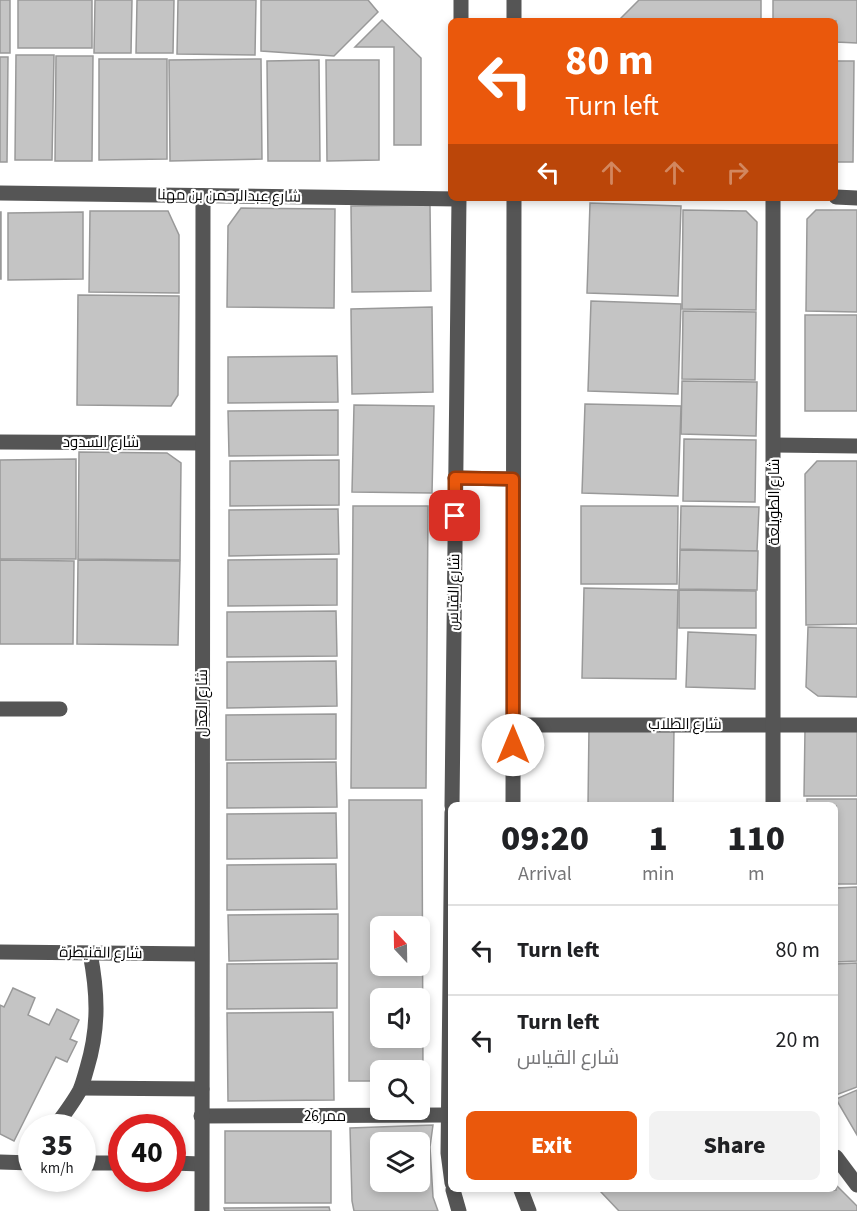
<!DOCTYPE html>
<html lang="en">
<head>
<meta charset="utf-8">
<style>
  :root { --surface:#fff; --page:#f2f2f2; --text:#202124; --muted:#757577; --line:#e0e0e0; --accent:#ea580c }
  body { margin:0; font-family:"Source Sans 3",Cairo,sans-serif; background:var(--page); color:var(--text); height:100vh; display:flex; flex-direction:column; font-size:22px; white-space:nowrap }
  * { box-sizing:border-box; margin:0 }
  p { font-size:20px; color:var(--muted) }
  .icon { flex:none; width:33px; height:33px; fill:none; stroke:currentColor; stroke-width:2; stroke-linecap:round; stroke-linejoin:round }
  .map { position:relative; flex:1; overflow:hidden }
  .panel { position:absolute; left:448px; top:802px; width:390px; height:390px; display:flex; flex-direction:column; background:var(--surface); border-radius:9px; box-shadow:0 3px 9px #0003 }
  .panel>* { flex:none }
  .guide { position:absolute; left:448px; top:18px; width:390px; height:183px; border-radius:9px; box-shadow:0 3px 9px #0003; background:#ea580c; color:#fff; overflow:hidden }
  .needle { width:39px; rotate:338deg }
  .buttons { position:absolute; left:370px; top:916px; display:grid; gap:12px }
  .buttons a { display:grid; place-items:center; width:60px; height:60px; border-radius:9px; background:var(--surface); box-shadow:0 3px 9px #0003; font-size:30px }
  .speed { position:absolute; left:18px; top:1114px; display:flex; gap:12px; font-size:30px; font-weight:700; text-align:center }
  .speed>* { display:grid; place-content:center; width:78px; height:78px; border-radius:50%; background:var(--surface); box-shadow:0 3px 9px #0003; line-height:1 }
  .speed small { font-size:15px; font-weight:400 }
  .speed .limit { border:9px solid #d22; background:#fff; color:#111 }
  .pin { position:absolute; display:grid; place-items:center; width:51px; height:51px; color:#fff; margin:-26px; border-radius:12px; box-shadow:0 3px 9px #0006 }
  .me { position:absolute; width:66px; margin:-33px; rotate:0deg; stroke-linejoin:round; filter:drop-shadow(0 0 4px #0008) }
  .turn { display:flex; align-items:center; gap:21px; height:126px; padding:0 18px; font-size:27px }
  .turn .icon { width:78px; height:78px; stroke-width:2.5 }
  .turn b { display:block; font-size:42px; line-height:51px }
  .lanes { display:flex; align-items:center; height:57px; padding:0 18px; background:#0003; justify-content:center; gap:30px; direction:ltr }
  .lanes .off { opacity:.35 }
  .eta { display:flex; justify-content:space-evenly; align-items:center; height:102px; text-align:center }
  .eta b { font-size:36px; font-weight:800; line-height:42px }
  .primary-button { display:flex; gap:12px; margin-top:auto; padding:12px 18px }
  .primary-button a { flex:1; height:69px; border-radius:9px; background:var(--accent); color:#fff; font-size:24px; font-weight:800; line-height:69px; text-align:center }
  .primary-button a+a { background:var(--page); color:var(--text) }
  ul { padding:0; list-style:none }
  li { display:flex; align-items:center; gap:18px; height:90px; padding:0 18px; border-top:2px solid var(--line) }
  li div { flex:1 }
  li b { display:block; font-size:22px }
  li em { font-style:normal }
  .map>svg:first-child { display:block }
</style>
</head>
<body>
<div class="map">
<svg width="857" height="1211" viewBox="0 0 857 1211">
  <rect width="100%" height="100%" fill="#fff"/>
  <g fill="#c4c4c4" stroke="#999" stroke-width="1.5" fill-rule="evenodd">
    <rect x="0" y="0" width="10" height="53"/>
    <rect x="18" y="0" width="74" height="48"/>
    <polygon points="95,0 132,0 131,53 94,53"/>
    <polygon points="137,0 174,0 173,53 136,53"/>
    <polygon points="178,0 256,0 255,55 177,54"/>
    <polygon points="261,0 368,0 378,12 334,56 261,51"/>
    <polygon points="639,0 761,0 761,21 618,21"/>
    <polygon points="773,0 857,0 857,43 836,42 836,21 773,21"/>
    <polygon points="382,20 421,58 421,145 394,145 394,47 355,47"/>
    <polygon points="16,55 54,55 52,160 15,160"/>
    <polygon points="56,56 93,56 92,161 55,161"/>
    <polygon points="0,57 8,57 7,162 0,162"/>
    <polygon points="99,59 167,59 167,159 99,160"/>
    <polygon points="261,59 262,159 170,161 169,60"/>
    <polygon points="319,60 320,161 268,161 267,61"/>
    <polygon points="326,60 379,60 379,160 327,161"/>
    <polygon points="836,61 854,61 853,162 836,162"/>
    <polygon points="590,203 681,206 678,296 587,293"/>
    <polygon points="430,205 431,291 352,292 351,206"/>
    <polygon points="241,208 335,209 334,308 227,307 228,226"/>
    <polygon points="683,210 746,211 757,222 756,310 682,309"/>
    <polygon points="816,210 857,210 857,312 806,311 807,219"/>
    <polygon points="90,211 168,211 179,235 179,293 89,292"/>
    <rect x="0" y="212" width="1" height="67"/>
    <polygon points="83,212 83,279 8,280 8,213"/>
    <polygon points="78,295 179,296 178,395 171,406 77,405"/>
    <polygon points="591,301 681,304 678,394 588,391"/>
    <polygon points="432,307 433,392 352,394 351,309"/>
    <polygon points="683,311 756,312 755,380 682,379"/>
    <rect x="805" y="315" width="52" height="96"/>
    <polygon points="337,356 338,402 228,403 228,357"/>
    <polygon points="682,381 757,382 756,436 681,434"/>
    <polygon points="585,404 681,406 678,496 582,493"/>
    <polygon points="354,405 434,406 432,493 352,492"/>
    <polygon points="338,410 338,455 229,456 228,411"/>
    <polygon points="684,439 756,440 755,502 683,501"/>
    <polygon points="79,452 167,453 181,463 180,560 78,559"/>
    <polygon points="76,459 76,559 0,559 0,460"/>
    <polygon points="339,460 339,505 230,506 230,461"/>
    <polygon points="817,461 857,461 857,624 806,625 805,474"/>
    <polygon points="353,506 428,506 426,788 351,788"/>
    <polygon points="581,506 678,506 677,584 581,584"/>
    <polygon points="681,506 759,507 757,551 680,549"/>
    <polygon points="338,509 339,554 229,556 229,510"/>
    <polygon points="680,550 758,551 757,590 679,589"/>
    <polygon points="337,559 337,605 228,606 228,560"/>
    <polygon points="0,560 74,561 73,644 0,644"/>
    <polygon points="78,560 180,561 178,645 77,644"/>
    <polygon points="584,588 678,590 676,679 582,678"/>
    <polygon points="679,590 756,591 756,628 679,628"/>
    <polygon points="336,611 337,656 227,657 227,612"/>
    <polygon points="808,627 857,628 857,697 818,696 806,687"/>
    <polygon points="688,632 756,635 755,689 686,687"/>
    <polygon points="336,661 337,706 227,708 227,662"/>
    <polygon points="336,714 336,759 226,760 226,715"/>
    <polygon points="589,727 674,728 673,806 588,806"/>
    <polygon points="805,729 857,730 857,796 804,796"/>
    <polygon points="336,762 337,807 227,808 227,763"/>
    <polygon points="807,799 857,799 857,884 836,884 836,806 807,806"/>
    <path d="M349,800H422L423,1081H420V1071H381V1081H349ZM381,927H420V966H381ZM381,999H420V1038H381Z"/>
    <polygon points="336,813 337,858 227,859 227,814"/>
    <polygon points="336,864 337,909 227,910 227,865"/>
    <polygon points="857,887 857,961 836,962 836,888"/>
    <polygon points="338,914 338,959 229,961 228,915"/>
    <polygon points="337,963 337,1008 227,1009 227,964"/>
    <polygon points="857,963 857,1087 836,1095 836,964"/>
    <polygon points="13,988 35,998 28,1015 49,1025 57,1009 79,1020 70,1039 77,1042 67,1062 56,1057 14,1141 0,1134 0,1005 4,1007"/>
    <polygon points="333,1012 334,1100 228,1101 227,1013"/>
    <polygon points="857,1090 857,1135 836,1099"/>
    <path d="M433,1125L430,1147L433,1197L438,1211H354L352,1201L350,1128ZM381,1143H420V1182H381Z"/>
    <rect x="225" y="1131" width="106" height="72"/>
    <polygon points="836,1185 857,1206 857,1211 619,1211 601,1192 603,1190 836,1190"/>
    <polygon points="329,1207 330,1211 225,1211 224,1208"/>
  </g>
  <g fill="none" stroke-linecap="round" stroke-linejoin="round">
    <g stroke="#555" stroke-width="15">
      <polyline points="461,21 461,0"/>
      <polyline points="514,21 514,0"/>
      <polyline points="0,193 459,199"/>
      <polyline points="836,197 857,198"/>
      <polyline points="0,442 202,443"/>
      <polyline points="774,445 857,446"/>
      <polyline points="455,478 513,479"/>
      <polyline points="0,709 60,709"/>
      <polyline points="513,725 857,725"/>
      <polyline points="452,806 459,198"/>
      <polyline points="513,806 514,198"/>
      <polyline points="773,806 773,198"/>
      <polyline points="452,812 448,1153 452,1183"/>
      <polyline points="0,952 201,954"/>
      <polyline points="81,1088 202,1089"/>
      <polyline points="201,1116 448,1115"/>
      <path d="M54,1128C63,1116 73,1103 80,1090C83,1083 85,1075 87,1068C99,1028 98,994 90,953"/>
      <polyline points="836,1157 857,1185"/>
      <polyline points="0,1162 32,1163"/>
      <polyline points="82,1163 122,1163"/>
      <polyline points="172,1163 201,1164"/>
      <polyline points="453,1190 459,1211"/>
      <polyline points="521,1190 529,1211"/>
      <polyline points="202,1211 203,196"/>
    </g>
  </g>
  <g fill="none" stroke-linecap="round" stroke-linejoin="round">
    <defs>
      <polyline id="route" points="455,516 455,478 513,479 513,745"/>
    </defs>
    <use href="#route" stroke="#983908" stroke-width="15"/>
    <use href="#route" stroke="#ea580c" stroke-width="10"/>
  </g>
  <g text-anchor="middle" dominant-baseline="central" stroke-width="4.5" stroke-linejoin="round" paint-order="stroke">
    <g font-size="15" fill="#000" stroke="#fff">
      <text transform="translate(229 196) rotate(1)">شارع عبدالرحمن بن مهنا</text>
      <text x="101" y="442">شارع السدود</text>
      <text transform="translate(774 502) rotate(-90)">شارع الطويلعة</text>
      <text transform="translate(454 592) rotate(-89)">شارع القياس</text>
      <text transform="translate(202 703) rotate(-90)">شارع العدل</text>
      <text x="685" y="724">شارع الطلاب</text>
      <text transform="translate(101 953) rotate(1)">شارع القنيطرة</text>
      <text x="325" y="1116">ممر 26</text>
    </g>
  </g>
</svg>
<div class="buttons">
<a><svg class="needle" viewBox="-14 -14 28 28"><path d="M0-13l5 13h-10z" fill="#e53935"/><path d="M0 13l5-13h-10z" fill="#757577"/></svg></a>
<a><svg class="icon" aria-label="sound" viewBox="0 0 24 24"><path d="M4 9h4l5-4v14l-5-4H4zM17 9q2 3 0 6"/></svg></a>
<a><svg class="icon" aria-label="search" viewBox="0 0 24 24"><circle cx="10" cy="10" r="6"/><path d="M15 15l6 6"/></svg></a>
<a><svg class="icon" aria-label="layers" viewBox="0 0 24 24"><path d="M12 4l9 5-9 5-9-5zM3 14l9 5 9-5"/></svg></a>
</div>
<div class="speed"><div>35<small>km/h</small></div><div class="limit">40</div></div>
<div class="pin" style="left:455px;top:516px;background:#d93025"><svg class="icon" aria-label="arrive" viewBox="0 0 24 24"><path d="M6 21V4h12l-3 4 3 4H6"/></svg></div>
<svg class="me" style="left:513px;top:745px" viewBox="-20 -20 40 40"><circle r="19" fill="#fff"/><path d="M0-13L10 11 0 6-10 11z" fill="#ea580c"/></svg>
<div class="guide">
<div class="turn"><svg class="icon" aria-label="left" viewBox="0 0 24 24"><path d="M17 20v-9H6M10 6l-5 5 5 5"/></svg><div><b>80 m</b>Turn left</div></div>
<div class="lanes"><svg class="icon" aria-label="left" viewBox="0 0 24 24"><path d="M17 20v-9H6M10 6l-5 5 5 5"/></svg><svg class="icon off" aria-label="ahead" viewBox="0 0 24 24"><path d="M12 20V5M6 11l6-6 6 6"/></svg><svg class="icon off" aria-label="ahead" viewBox="0 0 24 24"><path d="M12 20V5M6 11l6-6 6 6"/></svg><svg class="icon off" aria-label="right" viewBox="0 0 24 24"><path d="M7 20v-9h11M14 6l5 5-5 5"/></svg></div>
</div>
<section class="panel">
<div class="eta">
<div><b>09:20</b><p>Arrival</p></div>
<div><b>1</b><p>min</p></div>
<div><b>110</b><p>m</p></div>
</div>
<ul>
<li><svg class="icon" aria-label="left" viewBox="0 0 24 24"><path d="M17 20v-9H6M10 6l-5 5 5 5"/></svg><div><b>Turn left</b></div><em>80 m</em></li>
<li><svg class="icon" aria-label="left" viewBox="0 0 24 24"><path d="M17 20v-9H6M10 6l-5 5 5 5"/></svg><div><b>Turn left</b><p>شارع القياس</p></div><em>20 m</em></li>
</ul>
<div class="primary-button"><a>Exit</a><a>Share</a></div>
</section>
</div>
</body>
</html>
